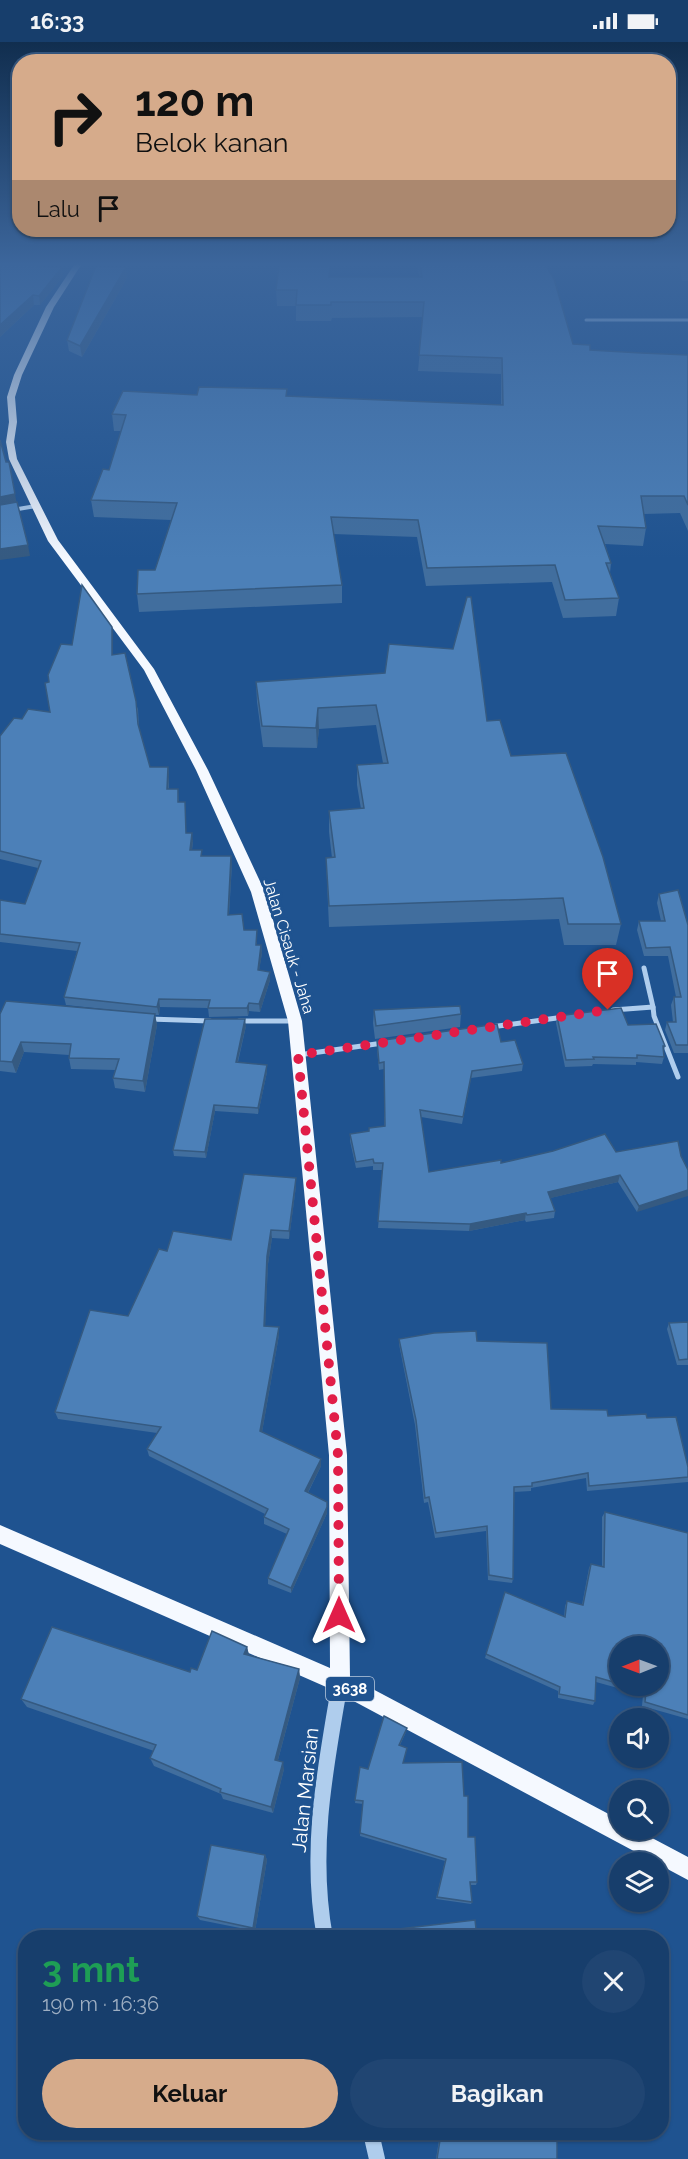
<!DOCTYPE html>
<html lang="id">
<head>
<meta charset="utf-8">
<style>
  :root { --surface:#173e6c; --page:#204572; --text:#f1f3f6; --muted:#9eaec2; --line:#36577f; --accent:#d6ab8b }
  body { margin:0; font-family:Raleway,sans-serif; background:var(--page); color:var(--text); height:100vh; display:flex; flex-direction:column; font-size:22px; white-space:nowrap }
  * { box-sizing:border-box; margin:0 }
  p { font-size:20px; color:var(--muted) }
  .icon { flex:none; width:33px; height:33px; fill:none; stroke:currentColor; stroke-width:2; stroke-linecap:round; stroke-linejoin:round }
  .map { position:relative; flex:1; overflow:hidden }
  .sheet { position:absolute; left:18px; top:1888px; width:651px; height:210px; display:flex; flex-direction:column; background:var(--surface); border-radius:24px; box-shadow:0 2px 4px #0004,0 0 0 2px var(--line) }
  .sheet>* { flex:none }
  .guide { position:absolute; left:12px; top:12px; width:664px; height:183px; border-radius:24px; box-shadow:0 2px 4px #0004,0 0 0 2px var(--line); background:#d6ab8b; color:#111; overflow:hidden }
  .needle { width:39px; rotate:269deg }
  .controls { position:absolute; left:609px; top:1594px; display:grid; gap:12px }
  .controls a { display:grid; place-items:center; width:60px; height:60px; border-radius:50%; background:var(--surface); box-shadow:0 2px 4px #0004,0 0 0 2px var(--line); font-size:30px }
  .pin { position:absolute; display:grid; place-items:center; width:51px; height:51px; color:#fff; margin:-62px -26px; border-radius:50% 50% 50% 0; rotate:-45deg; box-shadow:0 0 6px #0007 }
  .pin .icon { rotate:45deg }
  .me { position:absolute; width:66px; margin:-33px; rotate:0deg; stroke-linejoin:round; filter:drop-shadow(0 0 4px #0008) }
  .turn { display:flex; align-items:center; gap:21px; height:126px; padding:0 24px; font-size:27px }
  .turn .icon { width:78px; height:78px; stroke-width:2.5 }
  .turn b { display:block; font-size:42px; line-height:51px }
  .then { display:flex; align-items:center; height:57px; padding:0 24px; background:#0003; gap:12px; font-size:22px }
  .round { display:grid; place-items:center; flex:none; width:63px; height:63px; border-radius:32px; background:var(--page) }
  .summary { display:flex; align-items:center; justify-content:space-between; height:102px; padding:0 24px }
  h1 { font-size:36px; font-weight:700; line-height:45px; color:#1e9e55 }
  .action { display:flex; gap:12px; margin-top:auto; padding:12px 24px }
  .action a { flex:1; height:69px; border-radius:36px; background:var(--accent); color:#111; font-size:24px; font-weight:700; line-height:69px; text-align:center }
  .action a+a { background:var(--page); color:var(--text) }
  .status { display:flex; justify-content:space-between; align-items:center; height:42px; padding:0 30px; background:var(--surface); direction:ltr }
  .status svg { height:16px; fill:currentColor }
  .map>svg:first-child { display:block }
</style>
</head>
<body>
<div class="status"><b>16:33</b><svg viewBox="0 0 49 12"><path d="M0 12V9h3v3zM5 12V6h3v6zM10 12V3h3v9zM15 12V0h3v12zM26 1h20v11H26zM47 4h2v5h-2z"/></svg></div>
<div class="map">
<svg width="688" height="2117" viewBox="0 0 688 2117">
  <rect width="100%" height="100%" fill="#1f5390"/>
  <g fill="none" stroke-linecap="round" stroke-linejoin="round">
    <polyline stroke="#afcded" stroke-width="3" points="586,278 688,278"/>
    <polyline stroke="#afcded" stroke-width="4" points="0,470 36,464"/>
    <g stroke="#afcded" stroke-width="5">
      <polyline points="644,926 653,965"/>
      <polyline points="613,968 653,965 654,974 678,1035"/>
      <polyline points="149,977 210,979"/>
      <polyline points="239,979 294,979"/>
      <polyline points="491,985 564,975"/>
      <polyline points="298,1013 383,1001"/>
    </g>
    <g stroke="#afcded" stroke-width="16">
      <path d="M325,1896C309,1809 325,1727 340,1641"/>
      <polyline points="371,2091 377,2117"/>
    </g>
    <polygon fill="#f5f9ff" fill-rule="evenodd" points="76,220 83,220 54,265 22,333 15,355 17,380 14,400 17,417 58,498 154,627 208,728 265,850 302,979 347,1413 350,1635 620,1778 620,1788 637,1788 688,1815 688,1838 333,1648 0,1502 0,1483 330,1626 329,1413 288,979 251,850 196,728 144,628 48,499 9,417 6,400 9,380 7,355 14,333 46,265"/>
  </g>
  <g fill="#416e9e" fill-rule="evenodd">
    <polygon points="0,220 38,220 34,223 63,234 40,263 34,263 0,295"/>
    <polygon points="417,220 506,220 505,223 573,302 590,308 641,311 688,313 688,489 680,471 644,472 646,486 643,504 605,502 611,521 610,531 619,556 616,574 563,576 552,540 426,544 417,495 333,492 342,543 342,561 139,570 137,552 155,528 171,478 94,475 91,458 109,428 121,389 114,389 112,372 197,353 288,354 501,363 501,332 418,329 423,275 332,276 331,279 296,279 296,264 277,264 276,248 330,224 330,235 419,235"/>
    <polygon points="679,220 688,220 688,239 682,239"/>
    <polygon points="127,236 82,315 69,309 67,298"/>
    <polygon points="113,593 113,613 138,667 139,686 150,725 168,725 169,733 169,747 178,747 179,760 185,760 186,791 193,799 192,808 203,814 232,822 229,873 244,888 257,888 257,903 261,903 262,911 259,928 270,938 260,970 249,969 248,974 209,975 208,966 160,965 159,973 155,973 157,983 145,1050 115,1046 113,1036 115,1028 71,1027 69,1016 69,1013 24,1010 16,1031 0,1029 0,972 122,969 66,963 64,955 77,909 0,900 0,858 25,862 38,826 0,817 0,694 22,677 50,670 49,640 72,603"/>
    <polygon points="256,640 487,679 511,714 621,882 616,903 564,903 559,877 329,885 326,816 332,816 329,790 329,769 361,767 357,743 357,723 383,721 376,683 319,687 317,706 263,705 257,660"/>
    <polygon points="659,852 688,883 688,1011 674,1011 665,988 667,980 673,980 671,963 674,955 676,955 668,914 644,914 637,888 639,879 661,879 657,861"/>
    <polygon points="374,968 461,972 460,985 375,997 373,981"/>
    <polygon points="557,974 628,983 665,1004 664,1009 664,1015 662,1022 636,1020 636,1023 593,1022 592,1024 565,1025 556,981"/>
    <polygon points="246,984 238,1020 267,1030 258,1072 215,1069 206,1116 174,1114 173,1108"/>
    <polygon points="377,999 501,1000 523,1022 522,1029 471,1036 462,1082 421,1075 429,1130 501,1121 616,1110 678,1099 637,1170 618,1140 550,1156 555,1169 554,1176 526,1180 525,1178 469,1189 378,1186 383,1128 373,1128 373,1124 356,1126 350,1099 350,1092 369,1089 369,1086 384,1084 384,1027 379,1028 377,1007"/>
    <polygon points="296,1144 289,1197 272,1196 268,1222 265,1284 279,1285 279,1293 262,1390 321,1424 308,1451 327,1460 327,1471 291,1551 268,1542 268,1536 287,1492 264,1482 264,1475 265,1472 149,1414 147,1407 157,1391 58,1377 55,1370 128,1274 167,1209 231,1198"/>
    <polygon points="688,1280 688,1323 677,1323 667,1287 669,1281"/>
    <polygon points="399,1297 477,1299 551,1367 608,1374 647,1376 688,1425 688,1440 587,1449 586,1436 531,1446 531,1449 514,1450 513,1537 512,1541 488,1538 486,1489 435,1496 428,1460 424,1461 415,1383 399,1302"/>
    <path d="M605,1470L688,1491V1677L642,1664L643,1653L596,1640L595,1659L593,1663L558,1656V1649L485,1616L505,1550L564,1575L565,1564L567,1559L582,1563L589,1526L591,1522L602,1525V1475ZM620,1605L658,1644H620Z"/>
    <polygon points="247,1605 249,1613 299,1627 300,1636 278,1718 284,1727 273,1771 223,1757 221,1752 154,1724 150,1716 154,1709 27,1665 21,1657 190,1630"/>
    <polygon points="406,1690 400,1703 403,1721 464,1754 468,1795 477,1840 476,1843 470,1843 472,1860 471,1862 436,1857 445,1819 360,1794 363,1762 355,1761 360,1725 368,1727"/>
    <polygon points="265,1813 267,1818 255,1889 200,1878 197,1874"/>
    <polygon points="418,2091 557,2091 557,2117 436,2117 439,2098 418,2094"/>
  </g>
  <g fill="#355a81">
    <polygon points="26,220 38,220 24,232 23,223"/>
    <polygon points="501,220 506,220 505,224 499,223"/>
    <polygon points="62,225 63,234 40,263 39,254"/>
    <polygon points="126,225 127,236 82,315 80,304"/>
    <polygon points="33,253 34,263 0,295 0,283"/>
    <polygon points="15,452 17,463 0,466 0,455"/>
    <polygon points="28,503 30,514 0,518 0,507"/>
    <polygon points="112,585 113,593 113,621 112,613"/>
    <polygon points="318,666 319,687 317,706 316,686"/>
    <polygon points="168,725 169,733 168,755 167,747"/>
    <polygon points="192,791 193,799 191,816 190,808"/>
    <polygon points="231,814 232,822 228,881 228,873"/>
    <polygon points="261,903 262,911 258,936 258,928"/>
    <polygon points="270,930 270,938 260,970 259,962"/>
    <polygon points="159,957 160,965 159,973 157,965"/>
    <polygon points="249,961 249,969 248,974 247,966"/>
    <polygon points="155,972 157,983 145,1050 143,1039"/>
    <polygon points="245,977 246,984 236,1026 236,1020"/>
    <polygon points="21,1000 24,1010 16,1031 12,1020"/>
    <polygon points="267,1023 267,1030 258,1072 258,1066"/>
    <polygon points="214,1063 215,1069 206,1116 205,1110"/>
    <polygon points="620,1133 618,1140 547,1157 548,1150"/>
    <polygon points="296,1136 296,1144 289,1197 289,1189"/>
    <polygon points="688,1148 688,1154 637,1170 639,1164"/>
    <polygon points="526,1171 525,1178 469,1189 470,1182"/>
    <polygon points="271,1188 272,1196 268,1222 265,1291 264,1284 267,1214"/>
    <polygon points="279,1285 279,1293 261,1396 260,1389"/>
    <polygon points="321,1417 321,1424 305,1456 305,1449"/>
    <polygon points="327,1465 327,1471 291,1551 291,1546"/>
    <polygon points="247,1605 249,1613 244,1612"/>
    <polygon points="299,1627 300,1636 276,1725 275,1718"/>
    <polygon points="283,1720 284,1727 273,1771 271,1765"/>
    <polygon points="265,1813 267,1818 255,1889 253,1886"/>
  </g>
  <g fill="#4c80b8" stroke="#355a81" stroke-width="1.5">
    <polygon points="0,220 26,220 23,223 62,225 39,254 33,253 0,283"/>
    <polygon points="420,220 501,220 499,223 545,222 554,237 573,302 590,303 590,308 641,311 688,313 688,463 684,454 641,454 646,486 598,484 611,521 606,521 619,556 565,558 555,523 427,526 418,478 331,475 342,543 137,552 138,528 155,528 177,461 91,458 103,427 109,428 126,373 112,372 123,349 197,353 199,345 287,347 286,354 503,363 502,316 419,313 424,260 331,260 331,263 296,263 297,248 276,248 279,224 330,224 329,235 422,235"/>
    <polygon points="684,220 688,220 688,224 685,224"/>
    <polygon points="96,224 126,225 80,304 67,298"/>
    <polygon points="0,398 6,420 9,420 15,452 0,455"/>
    <polygon points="17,460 28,503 0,507 0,463"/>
    <polygon points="82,543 112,585 112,613 125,611 136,659 138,682 150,725 168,725 167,747 178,747 178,760 185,760 186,791 192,791 190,808 202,808 201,814 231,814 228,873 242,872 244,888 257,888 256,903 261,903 258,928 270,930 259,962 249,961 247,966 208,966 210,958 159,957 157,965 64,955 80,901 0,892 0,858 25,862 41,819 0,809 0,694 14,676 22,677 28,667 50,670 45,641 49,640 48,633 61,602 72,603"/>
    <polygon points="467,555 471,555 487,679 500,678 511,714 566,711 603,815 621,882 568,882 563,856 329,864 326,816 335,815 329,769 364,766 357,723 388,721 376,663 318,666 316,686 262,684 256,640 385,631 389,602 453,607"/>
    <polygon points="678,848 688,883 688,1003 676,1003 667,980 676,980 674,955 681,955 670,905 646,906 639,879 665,879 659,852"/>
    <polygon points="6,959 155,972 143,1039 113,1036 119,1017 69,1016 71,1002 21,1000 12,1020 0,1019 0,972"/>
    <polygon points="460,964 461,972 376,984 374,968"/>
    <polygon points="621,966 628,983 656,982 665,1004 663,1004 664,1015 637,1013 637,1016 593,1015 594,1017 566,1018 557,974"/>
    <polygon points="205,977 245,977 236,1020 267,1023 258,1066 214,1063 205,1110 173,1108"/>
    <polygon points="497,982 501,1000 515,998 523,1022 472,1029 463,1075 420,1068 429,1130 501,1118 501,1121 553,1109 605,1092 616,1110 678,1099 681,1114 688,1128 688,1148 639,1164 620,1133 548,1150 555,1169 527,1173 526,1171 470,1182 378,1179 383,1121 374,1121 373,1117 356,1120 350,1092 369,1089 369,1086 385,1084 384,1020 379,1021 377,999"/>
    <polygon points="244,1132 296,1136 289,1189 271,1188 267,1214 264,1284 279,1285 260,1389 321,1417 305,1449 327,1460 327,1465 291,1546 268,1536 289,1487 264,1475 268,1467 147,1407 161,1385 55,1370 90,1268 128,1274 159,1207 167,1209 173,1189 231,1198"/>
    <polygon points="688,1280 688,1317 679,1318 669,1281"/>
    <polygon points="476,1289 477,1299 547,1301 551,1367 607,1368 608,1374 646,1372 647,1376 676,1375 688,1425 688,1435 589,1444 588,1431 532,1441 532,1444 514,1445 513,1537 489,1533 487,1484 436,1491 429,1455 425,1456 416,1378 399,1297 434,1291"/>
    <polygon points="605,1470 688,1491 688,1673 645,1660 646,1649 627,1644 658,1644 658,1605 620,1605 620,1642 596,1635 595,1659 559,1652 560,1645 486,1612 505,1550 565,1575 567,1559 583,1563 591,1522 604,1525"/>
    <polygon points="52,1585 190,1630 191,1626 197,1628 212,1589 247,1605 244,1612 299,1627 275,1718 283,1720 271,1765 220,1750 221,1747 150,1716 156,1703 21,1657"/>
    <polygon points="384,1674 407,1686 399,1703 407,1706 403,1721 462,1720 464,1754 468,1754 468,1795 475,1795 477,1840 470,1840 472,1860 437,1855 446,1817 360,1791 363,1759 355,1758 360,1725 368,1727"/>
    <polygon points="211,1803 265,1813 253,1886 197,1874"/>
    <polygon points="475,1878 477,1896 357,1896 356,1892"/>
    <polygon points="419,2091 557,2091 557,2117 437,2117 440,2098 419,2094"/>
  </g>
  <linearGradient id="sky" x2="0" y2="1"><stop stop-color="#112e4f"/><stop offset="0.43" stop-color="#3c669c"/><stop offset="1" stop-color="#3c669c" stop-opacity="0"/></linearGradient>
  <rect width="688" height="517" fill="url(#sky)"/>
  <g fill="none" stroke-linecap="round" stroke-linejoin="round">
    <polyline stroke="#e11d48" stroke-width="10" stroke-dasharray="0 18" points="339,1573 338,1413 298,1013 608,968"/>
  </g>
  <g text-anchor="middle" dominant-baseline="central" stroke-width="6" stroke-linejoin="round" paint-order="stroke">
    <rect fill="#1f5390" stroke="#bccbde" stroke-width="1.5" x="326" y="1635" width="48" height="24" rx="4.5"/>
    <g font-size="15" font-weight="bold" fill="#fff">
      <text x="350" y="1647">3638</text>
    </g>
    <g font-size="16" fill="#fff" stroke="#1f5390">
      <text transform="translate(289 904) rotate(73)">Jalan Cisauk - Jaha</text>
    </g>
    <g font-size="20" fill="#fff" stroke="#1f5390">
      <text transform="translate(305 1748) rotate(-84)">Jalan Marsian</text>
    </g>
  </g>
</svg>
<div class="controls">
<a><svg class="needle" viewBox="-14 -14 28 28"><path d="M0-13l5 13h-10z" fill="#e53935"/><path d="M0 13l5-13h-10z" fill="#9eaec2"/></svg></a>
<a><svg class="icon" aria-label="sound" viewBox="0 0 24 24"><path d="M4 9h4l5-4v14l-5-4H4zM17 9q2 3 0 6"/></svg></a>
<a><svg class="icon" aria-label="search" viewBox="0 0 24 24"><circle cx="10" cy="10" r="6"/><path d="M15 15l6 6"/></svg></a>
<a><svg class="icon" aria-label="layers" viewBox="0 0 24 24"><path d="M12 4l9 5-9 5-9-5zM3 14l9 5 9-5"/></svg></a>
</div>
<div class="pin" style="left:608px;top:968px;background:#d93025"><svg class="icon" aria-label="arrive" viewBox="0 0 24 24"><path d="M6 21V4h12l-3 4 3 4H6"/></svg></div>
<svg class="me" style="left:339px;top:1573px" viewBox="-20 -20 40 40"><path d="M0-17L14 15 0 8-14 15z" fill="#e11d48" stroke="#fff" stroke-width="4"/></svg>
<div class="guide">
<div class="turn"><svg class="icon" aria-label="right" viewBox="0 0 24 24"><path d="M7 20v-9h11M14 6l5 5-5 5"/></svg><div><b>120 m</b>Belok kanan</div></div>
<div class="then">Lalu<svg class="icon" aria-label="arrive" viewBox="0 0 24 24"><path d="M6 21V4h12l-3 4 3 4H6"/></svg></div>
</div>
<section class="sheet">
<div class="summary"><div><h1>3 mnt</h1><p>190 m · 16:36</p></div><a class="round"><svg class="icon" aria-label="close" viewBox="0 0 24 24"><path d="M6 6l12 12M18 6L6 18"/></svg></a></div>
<div class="action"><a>Keluar</a><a>Bagikan</a></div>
</section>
</div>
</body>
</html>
